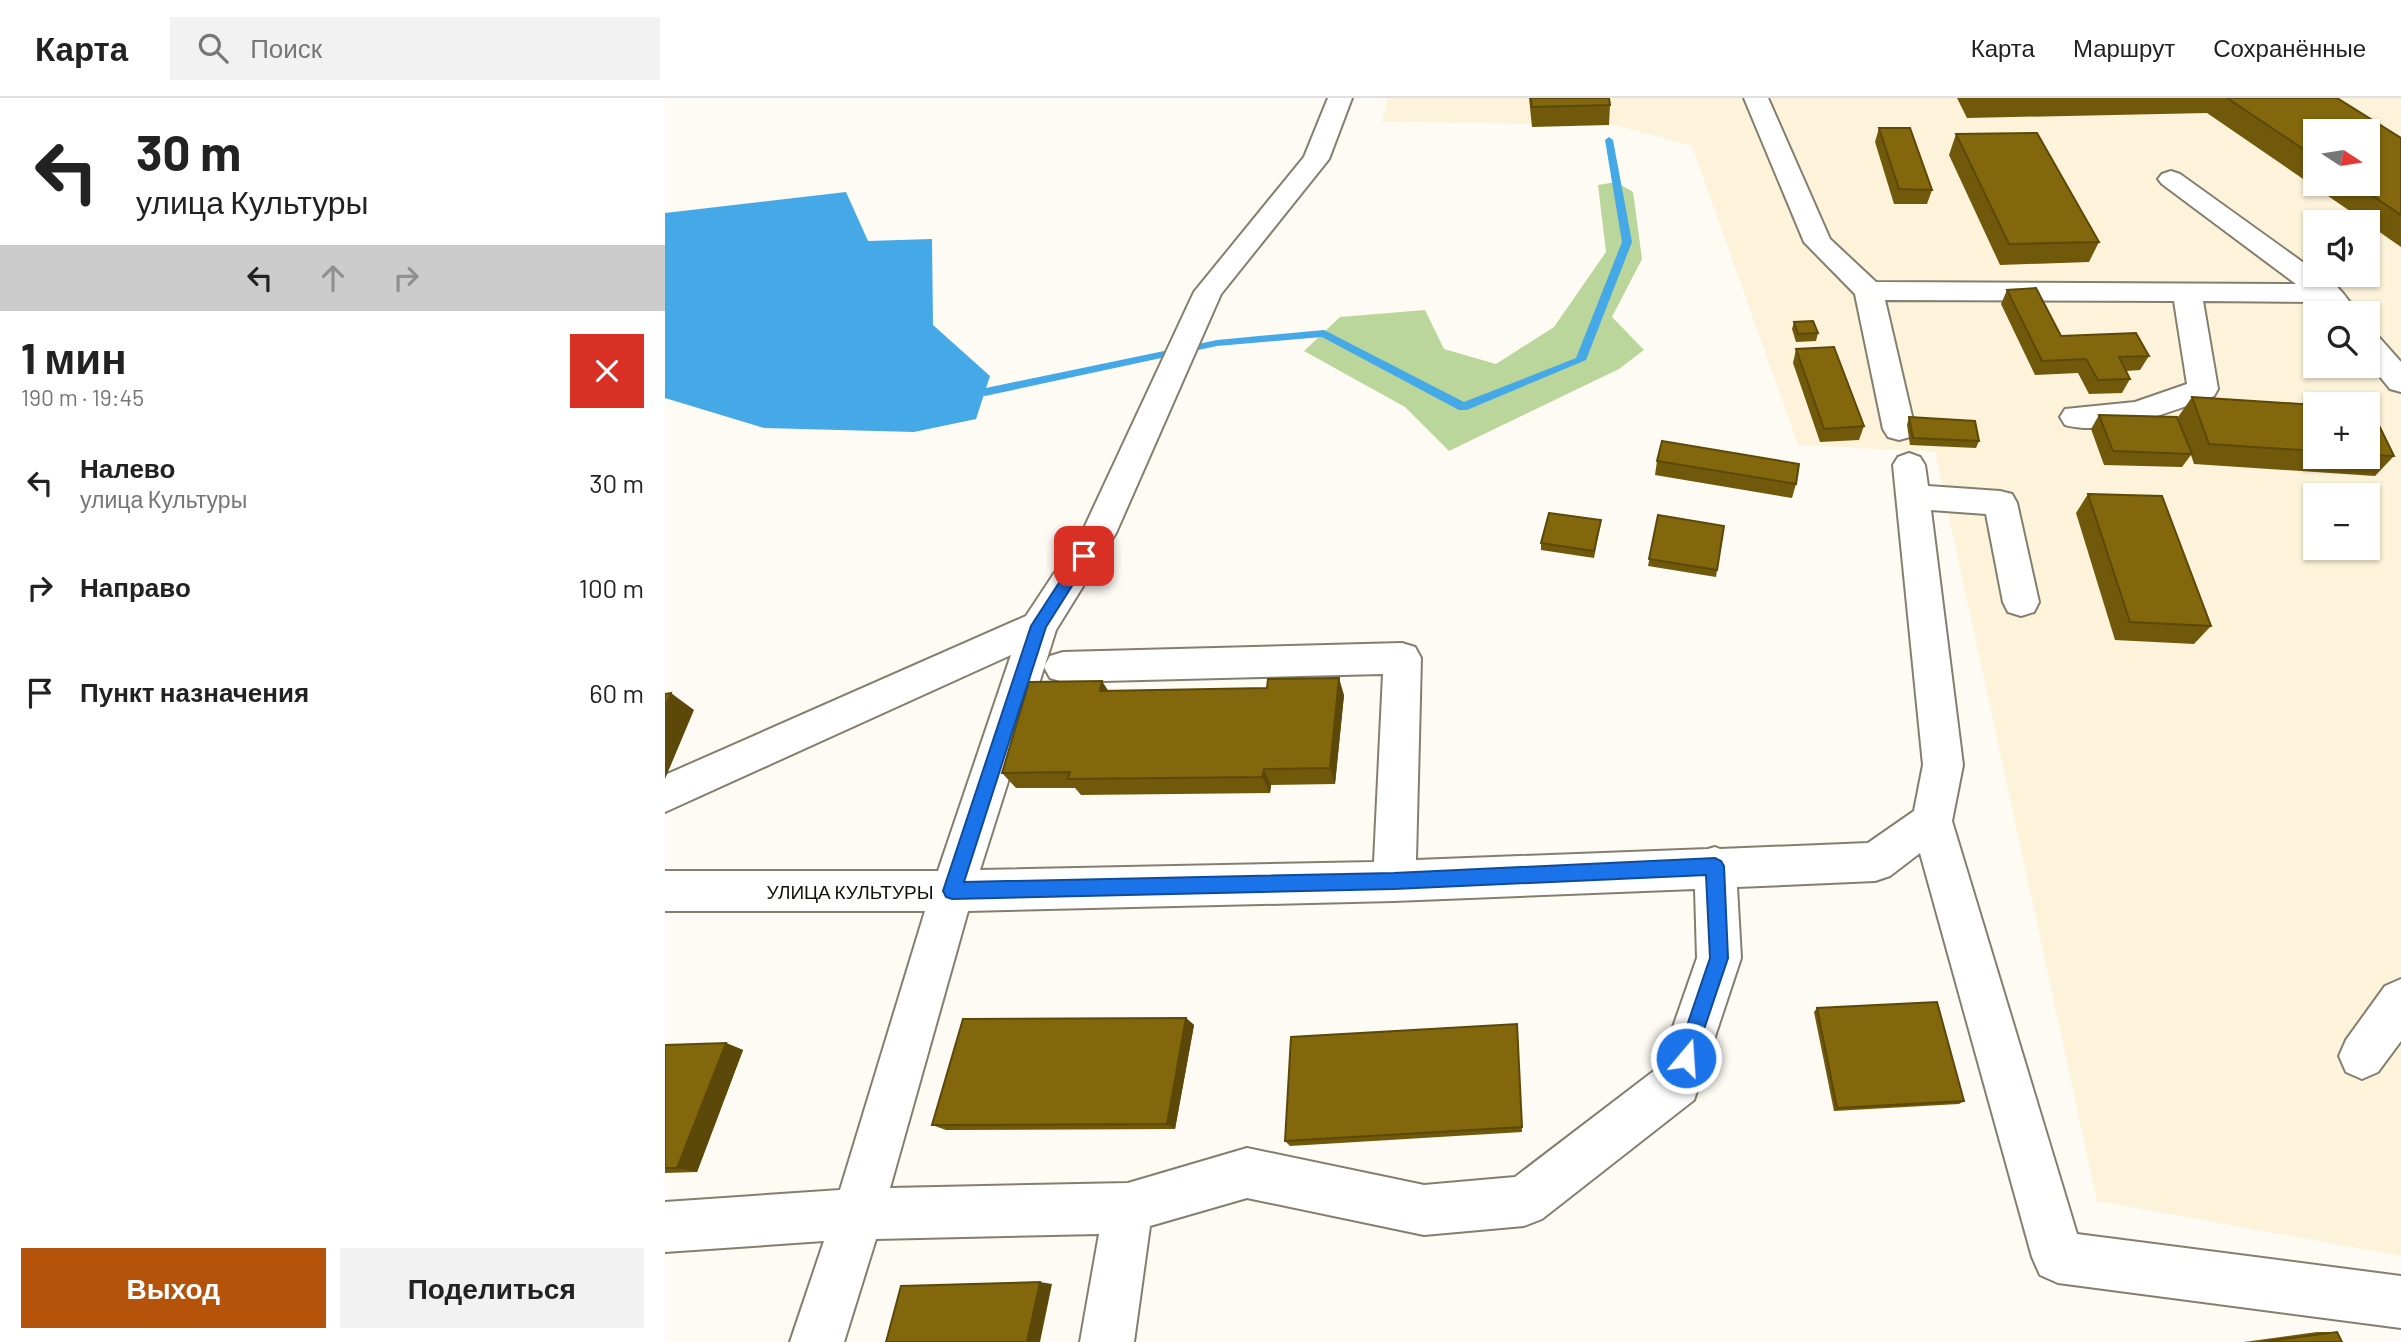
<!DOCTYPE html>
<html lang="ru">
<head>
<meta charset="utf-8">
<style>
  :root { --surface:#fff; --page:#f2f2f2; --text:#222; --muted:#767676; --line:#e0e0e0; --accent:#b45309 }
  body { margin:0; font-family:Barlow,sans-serif; background:var(--page); color:var(--text); height:100vh; display:flex; flex-direction:column; font-size:26px; white-space:nowrap }
  * { box-sizing:border-box; margin:0 }
  p { font-size:23px; color:var(--muted) }
  .icon { flex:none; width:38px; height:38px; fill:none; stroke:currentColor; stroke-width:2; stroke-linecap:round; stroke-linejoin:round }
  .map { position:relative; flex:1; overflow:hidden }
  .panel { display:flex; flex-direction:column; background:var(--surface); width:665px }
  .panel>* { flex:none }
  .hud { background:#fff; color:var(--text); overflow:hidden }
  .needle { width:46px; rotate:102deg }
  .buttons { position:absolute; left:1638px; top:21px; display:grid; gap:14px }
  .buttons a { display:grid; place-items:center; width:77px; height:77px; border-radius:0px; background:var(--surface); box-shadow:0 2px 5px #0004; font-size:35px }
  .pin { position:absolute; display:grid; place-items:center; width:60px; height:60px; color:#fff; margin:-30px; border-radius:14px; box-shadow:0 4px 10px #0006 }
  .me { position:absolute; width:77px; margin:-38px; rotate:18deg; stroke-linejoin:round; filter:drop-shadow(0 0 5px #0008) }
  .turn { display:flex; align-items:center; gap:24px; height:147px; padding:0 21px; font-size:32px }
  .turn .icon { width:91px; height:91px; stroke-width:2.5 }
  .turn b { display:block; font-size:49px; line-height:60px }
  .lanes { display:flex; align-items:center; height:66px; padding:0 21px; background:#0003; justify-content:center; gap:35px; direction:ltr }
  .lanes .off { opacity:.35 }
  .round { display:grid; place-items:center; flex:none; width:74px; height:74px; border-radius:0px; background:var(--page) }
  .headline { display:flex; align-items:center; justify-content:space-between; height:119px; padding:0 21px }
  h1 { font-size:42px; font-weight:700; line-height:52px }
  .button { display:flex; gap:14px; margin-top:auto; padding:14px 21px }
  .button a { flex:1; height:80px; border-radius:0px; background:var(--accent); color:#fff; font-size:28px; font-weight:700; line-height:80px; text-align:center }
  .button a+a { background:var(--page); color:var(--text) }
  ul { padding:0; list-style:none }
  li { display:flex; align-items:center; gap:21px; height:105px; padding:0 21px }
  li div { flex:1 }
  li b { display:block; font-size:26px }
  li em { font-style:normal }
  header { display:flex; align-items:center; gap:42px; box-sizing:border-box; height:98px; padding:0 35px; background:var(--surface); border-bottom:2px solid var(--line) }
  header strong { font-size:33px }
  nav { display:flex; gap:38px; margin-inline-start:auto; font-size:24px }
  .search { width:490px; height:63px; background:var(--page); display:flex; align-items:center; gap:18px; box-sizing:border-box; padding:0 24px; border-radius:0px; color:var(--muted); font-size:26px }
  main { display:flex; flex:1; min-height:0 }
  .map>svg:first-child { display:block }
</style>
</head>
<body>
<header>
<strong>Карта</strong>
<div class="search"><svg class="icon" aria-label="search" viewBox="0 0 24 24"><circle cx="10" cy="10" r="6"/><path d="M15 15l6 6"/></svg>Поиск</div>
<nav><a>Карта</a><a>Маршрут</a><a>Сохранённые</a></nav>
</header>
<main>
<section class="panel">
<div class="hud">
<div class="turn"><svg class="icon" aria-label="left" viewBox="0 0 24 24"><path d="M17 20v-9H6M10 6l-5 5 5 5"/></svg><div><b>30 m</b>улица Культуры</div></div>
<div class="lanes"><svg class="icon" aria-label="left" viewBox="0 0 24 24"><path d="M17 20v-9H6M10 6l-5 5 5 5"/></svg><svg class="icon off" aria-label="ahead" viewBox="0 0 24 24"><path d="M12 20V5M6 11l6-6 6 6"/></svg><svg class="icon off" aria-label="right" viewBox="0 0 24 24"><path d="M7 20v-9h11M14 6l5 5-5 5"/></svg></div>
</div>
<div class="headline"><div><h1>1 мин</h1><p>190 m · 19:45</p></div><a class="round" style="background:#d93025;color:#fff"><svg class="icon" aria-label="close" viewBox="0 0 24 24"><path d="M6 6l12 12M18 6L6 18"/></svg></a></div>
<ul>
<li><svg class="icon" aria-label="left" viewBox="0 0 24 24"><path d="M17 20v-9H6M10 6l-5 5 5 5"/></svg><div><b>Налево</b><p>улица Культуры</p></div><em>30 m</em></li>
<li><svg class="icon" aria-label="right" viewBox="0 0 24 24"><path d="M7 20v-9h11M14 6l5 5-5 5"/></svg><div><b>Направо</b></div><em>100 m</em></li>
<li><svg class="icon" aria-label="arrive" viewBox="0 0 24 24"><path d="M6 21V4h12l-3 4 3 4H6"/></svg><div><b>Пункт назначения</b></div><em>60 m</em></li>
</ul>
<div class="button"><a>Выход</a><a>Поделиться</a></div>
</section>
<div class="map">
<svg width="1736" height="1244" viewBox="0 0 1736 1244">
  <rect width="100%" height="100%" fill="#fefbf4"/>
  <path fill="#fdf3da" fill-rule="evenodd" d="M723,0H1736V1158L1432,1103L1270,354L1133,347L1027,48L950,27L717,24ZM1650,33H1703V86H1650ZM1650,124H1703V177H1650ZM1650,215H1703V268H1650ZM1650,306H1703V359H1650ZM1650,397H1703V450H1650Z"/>
  <polygon fill="#bbd69a" points="951,84 968,94 977,161 947,219 979,252 954,271 784,353 740,309 639,253 675,219 760,212 779,251 831,266 889,229 941,154 933,87"/>
  <polygon fill="#46a9e7" points="181,94 203,143 267,141 268,227 325,278 311,321 249,334 99,330 0,300 0,115"/>
  <g fill="none" stroke-linecap="round" stroke-linejoin="round">
    <polygon fill="#46a9e7" fill-rule="evenodd" points="944,39 948,42 967,144 921,262 802,312 794,312 657,239 552,248 320,298 298,288 304,284 321,290 552,242 659,232 799,304 911,260 957,144 940,42"/>
    <defs>
      <g id="minor">
        <path d="M663,0H687L664,61L556,196L451,435L391,532L315,772L709,764L718,576L398,584L385,580L379,569L385,558L398,554L737,545L750,549L756,560L751,762L1043,751L1050,749L1055,751L1203,745L1249,713L1258,667L1228,367L1233,359L1244,355L1255,359L1260,367L1263,388L1335,393L1347,396L1352,405L1374,504L1369,514L1356,518L1343,514L1338,504L1321,416L1266,412L1298,667L1287,723L1412,1136L1736,1178V1230L1393,1185L1375,1177L1367,1159L1255,755L1225,778L1210,783L1072,789L1076,860L1029,1002L877,1121L859,1128L759,1137L582,1100L485,1128L469,1244H415L434,1136L211,1141L179,1244H125L159,1143L0,1154V1104L175,1092L260,813H0V773H273L346,557L0,714V677L361,518L419,430L529,194L639,59ZM1030,791L1032,860L994,969L850,1079L759,1087L582,1050L463,1085L225,1090L303,813L729,803Z"/>
        <path d="M1079,0H1103L1165,141L1211,184L1631,186L1497,86L1493,81L1497,76L1506,73L1515,76L1650,173V177C1668,178 1683,201 1692,215H1663L1654,204L1538,203L1553,291L1549,298C1507,313 1444,339 1400,327L1395,319L1400,311L1470,304L1522,286L1509,203L1220,202L1250,331L1245,339L1234,342L1223,339L1218,331L1190,196L1139,144Z"/>
        <polygon points="1703,235 1713,238 1736,264 1736,294 1725,291 1703,264"/>
        <polygon points="1736,881 1736,943 1713,974 1697,981 1681,974 1674,958 1681,942 1720,888"/>
      </g>
    </defs>
    <use href="#minor" stroke="#847e6e" stroke-width="4"/>
    <use href="#minor" fill="#fff" fill-rule="evenodd"/>
  </g>
  <g fill="#71590b" fill-rule="evenodd">
    <polygon points="864,0 944,0 945,7 944,27 867,29"/>
    <path d="M1292,0H1672L1736,40V149L1703,126V124H1701L1542,15L1302,20ZM1650,33L1703,86H1650Z"/>
    <polygon points="1214,30 1267,92 1262,106 1229,106 1210,44"/>
    <polygon points="1291,36 1434,144 1424,164 1335,167 1284,57"/>
    <polygon points="1342,192 1396,238 1484,258 1475,272 1461,273 1465,281 1457,295 1424,296 1413,275 1370,277 1336,206"/>
    <polygon points="1129,224 1153,235 1151,243 1131,244 1127,231"/>
    <polygon points="1131,251 1199,328 1194,342 1155,344 1128,265"/>
    <polygon points="1527,299 1650,307 1650,359 1703,359 1703,311 1729,358 1710,378 1529,366 1526,357 1517,369 1439,367 1426,331 1434,317 1517,332 1513,319"/>
    <polygon points="1244,319 1314,343 1311,350 1245,347 1242,327"/>
    <polygon points="992,363 1131,386 1127,400 990,377"/>
    <polygon points="1423,396 1546,528 1529,546 1450,542 1411,415"/>
    <polygon points="993,417 1052,472 1051,479 983,468"/>
    <polygon points="936,422 929,460 876,452 876,445"/>
    <polygon points="679,597 670,686 606,687 605,695 416,697 410,690 351,690 337,675"/>
    <polygon points="1152,910 1299,1003 1294,1006 1169,1013 1149,914"/>
    <polygon points="521,920 529,927 510,1031 281,1032 267,1027"/>
    <polygon points="852,926 857,1034 625,1048 620,1043"/>
    <polygon points="61,945 78,952 32,1074 0,1075 0,947"/>
    <polygon points="1652,1234 1672,1234 1677,1244 1579,1244"/>
  </g>
  <g fill="#5c4809">
    <polygon points="674,580 679,597 670,686 665,670"/>
    <polygon points="437,583 448,600 435,593"/>
    <polygon points="6,595 29,612 0,681 0,610"/>
    <polygon points="599,671 606,687 605,695 597,679"/>
    <polygon points="521,920 529,927 510,1031 502,1026"/>
    <polygon points="61,945 78,952 32,1074 12,1070"/>
    <polygon points="375,1184 387,1186 375,1244 362,1244"/>
  </g>
  <g fill="#83670d" stroke="#5c4809" stroke-width="2">
    <polygon points="866,0 944,0 945,7 867,9"/>
    <polygon points="1562,0 1672,0 1736,40 1736,117 1690,86 1703,86 1703,33 1650,33 1650,59"/>
    <polygon points="1214,30 1245,30 1267,92 1234,91"/>
    <polygon points="1372,35 1434,144 1344,146 1291,36"/>
    <polygon points="1371,190 1396,238 1471,235 1484,258 1454,259 1465,281 1433,282 1421,261 1377,263 1342,192"/>
    <polygon points="1148,223 1153,235 1133,236 1129,224"/>
    <polygon points="1169,249 1199,328 1159,331 1131,251"/>
    <polygon points="1527,299 1650,307 1650,353 1544,346"/>
    <polygon points="1703,311 1706,311 1729,358 1703,357"/>
    <polygon points="1434,317 1512,319 1527,356 1448,353"/>
    <polygon points="1244,319 1310,323 1314,343 1248,340"/>
    <polygon points="997,343 1134,366 1131,386 992,363"/>
    <polygon points="1423,396 1497,398 1546,528 1465,524"/>
    <polygon points="884,415 936,422 929,453 876,445"/>
    <polygon points="993,417 1059,428 1052,472 984,461"/>
    <polygon points="674,580 665,670 599,671 597,679 403,681 405,674 337,675 364,584 437,583 435,593 602,590 603,581"/>
    <polygon points="6,595 0,610 0,596"/>
    <polygon points="1272,904 1299,1003 1172,1010 1152,910"/>
    <polygon points="521,920 502,1026 267,1027 298,921"/>
    <polygon points="852,926 857,1029 620,1043 626,939"/>
    <polygon points="61,945 12,1070 0,1070 0,947"/>
    <polygon points="375,1184 362,1244 221,1244 236,1188"/>
    <polygon points="1672,1234 1677,1244 1596,1244"/>
  </g>
  <polygon fill="#1a73e8" stroke="#114b97" stroke-width="2" points="419,453 426,458 381,529 299,784 729,775 1050,760 1056,763 1059,768 1063,860 1027,967 1021,970 1014,967 1011,960 1045,860 1041,777 729,791 287,801 281,799 278,793 366,528 414,454"/>
  <g text-anchor="middle" dominant-baseline="central" stroke-width="6" stroke-linejoin="round" paint-order="stroke">
    <g font-size="19" fill="#14110b" stroke="#fff">
      <text x="185" y="793">УЛИЦА КУЛЬТУРЫ</text>
    </g>
  </g>
</svg>
<div class="buttons">
<a><svg class="needle" viewBox="-14 -14 28 28"><path d="M0-13l5 13h-10z" fill="#e53935"/><path d="M0 13l5-13h-10z" fill="#767676"/></svg></a>
<a><svg class="icon" aria-label="sound" viewBox="0 0 24 24"><path d="M4 9h4l5-4v14l-5-4H4zM17 9q2 3 0 6"/></svg></a>
<a><svg class="icon" aria-label="search" viewBox="0 0 24 24"><circle cx="10" cy="10" r="6"/><path d="M15 15l6 6"/></svg></a>
<a>+</a>
<a>−</a>
</div>
<div class="pin" style="left:419px;top:458px;background:#d93025"><svg class="icon" aria-label="arrive" viewBox="0 0 24 24"><path d="M6 21V4h12l-3 4 3 4H6"/></svg></div>
<svg class="me" style="left:1021px;top:960px" viewBox="-20 -20 40 40"><circle r="17" fill="#1a73e8" stroke="#fff" stroke-width="3"/><path d="M0-11L8 9 0 5-8 9z" fill="#fff"/></svg>
</div>
</main>
</body>
</html>
